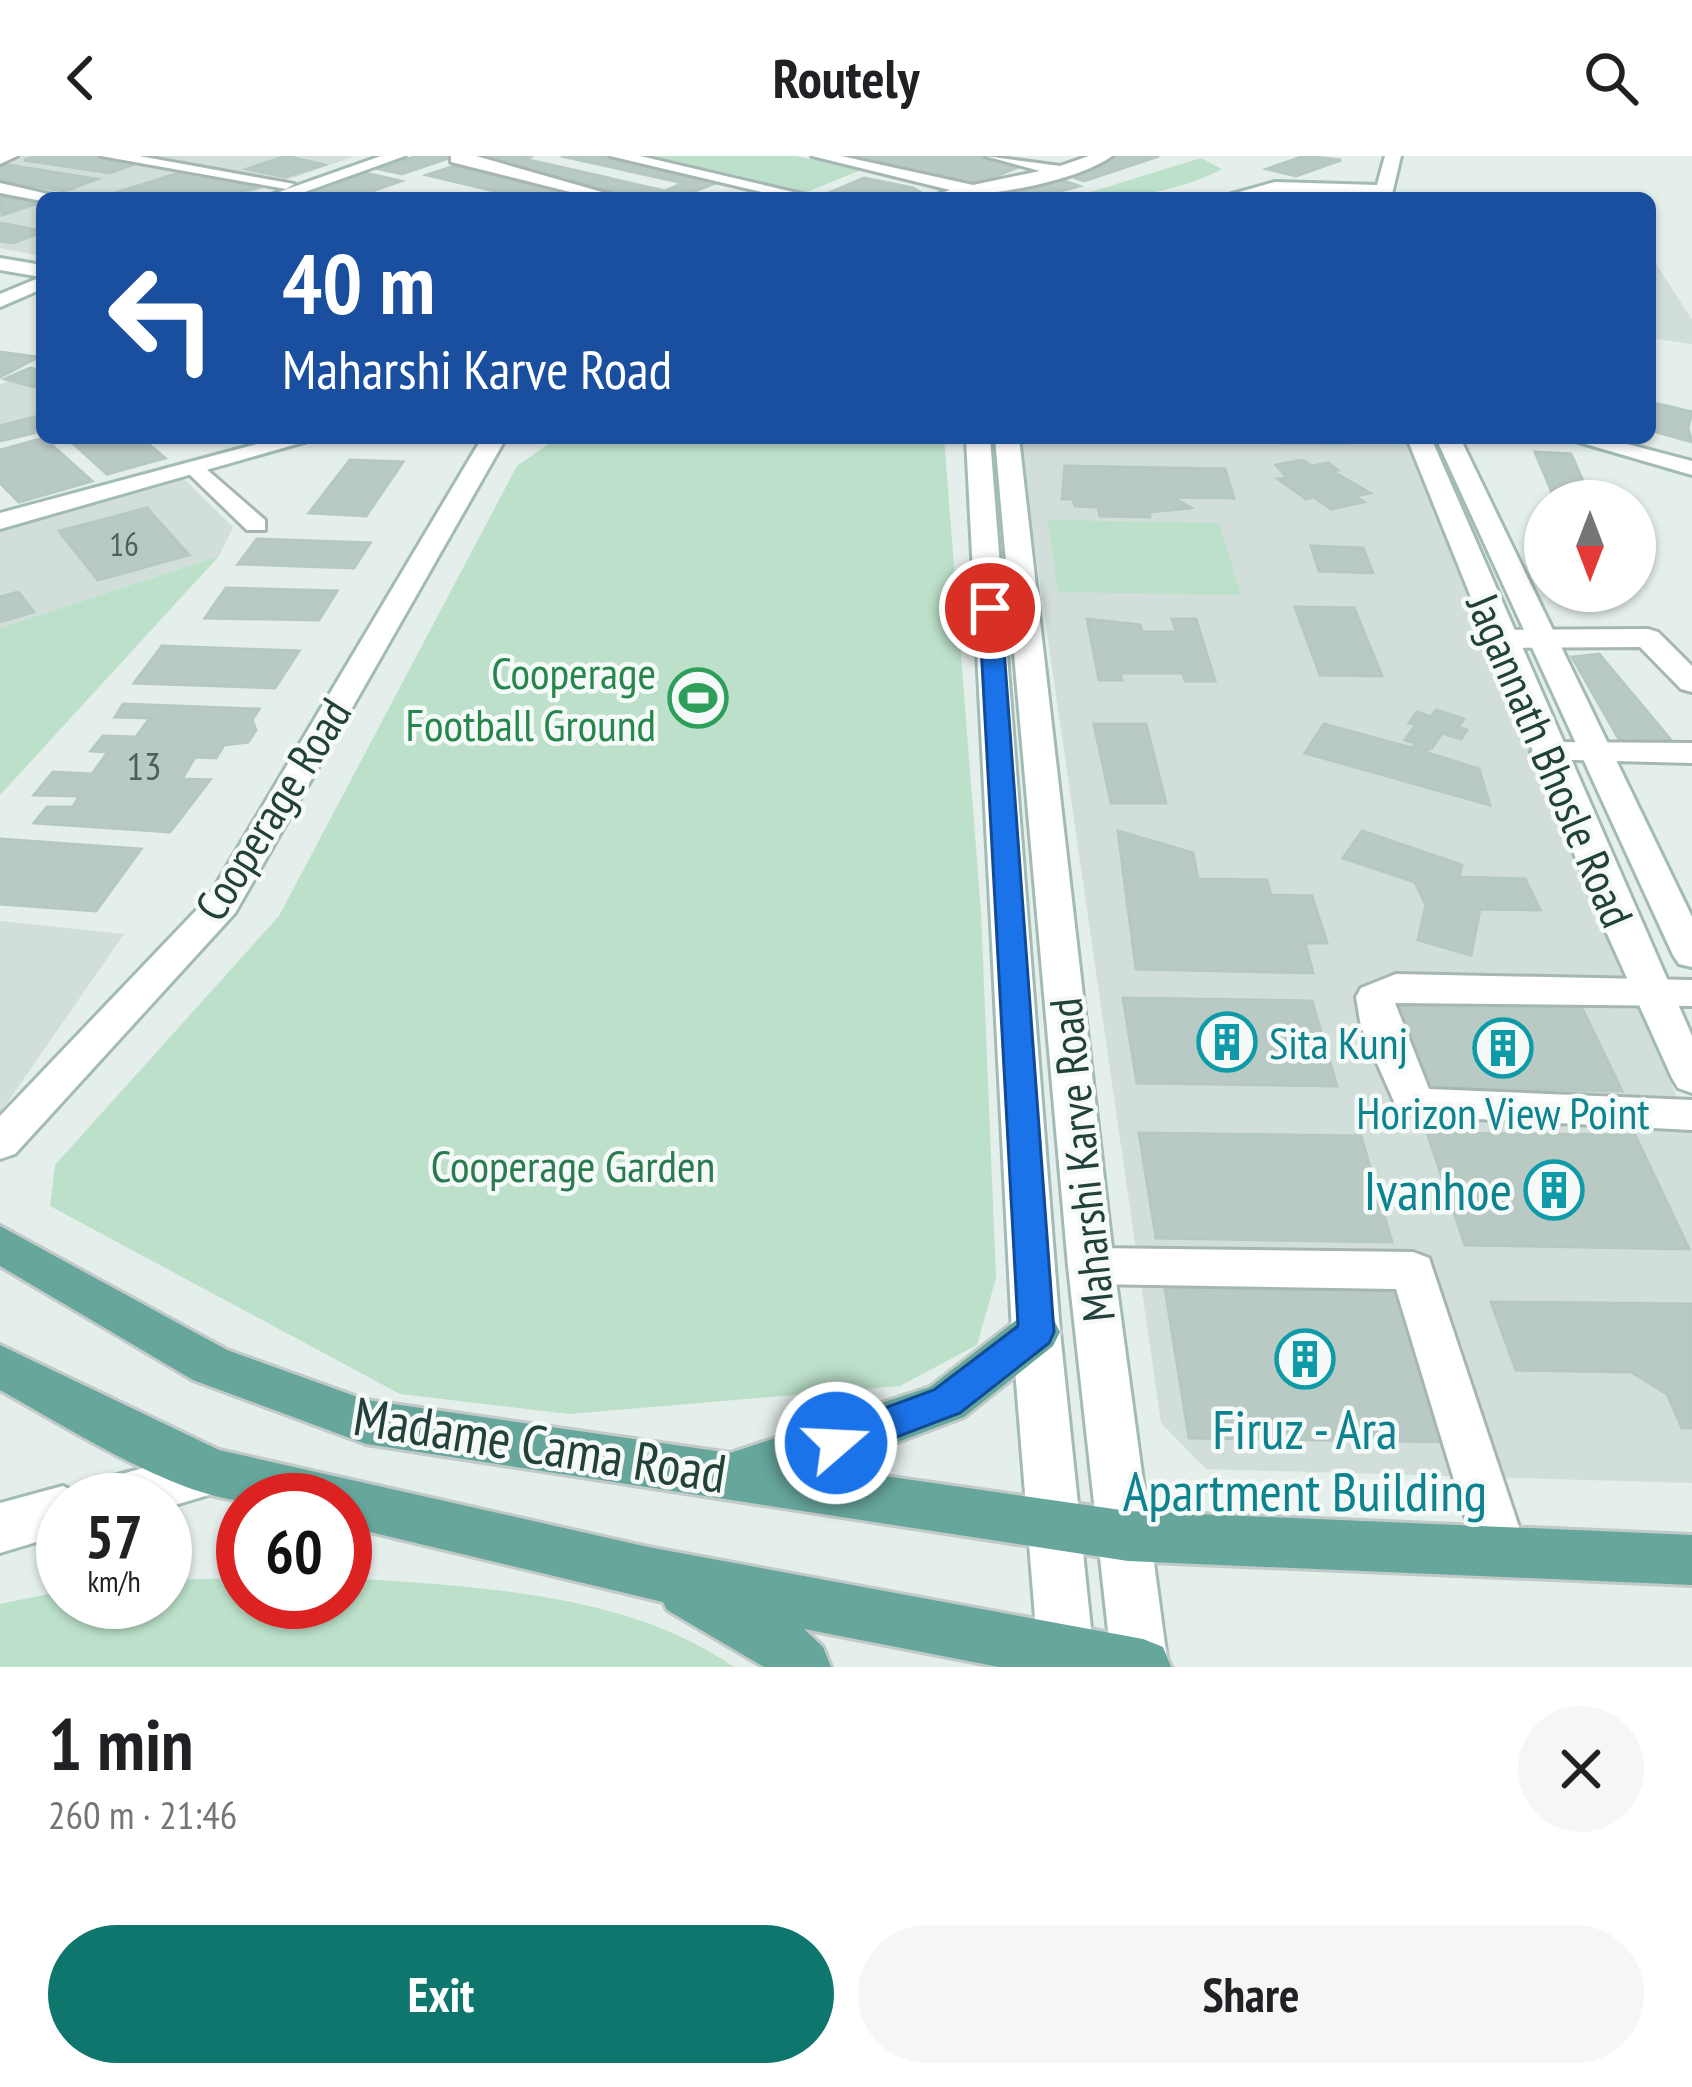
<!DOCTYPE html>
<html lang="en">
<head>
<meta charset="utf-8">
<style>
  :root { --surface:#fff; --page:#f6f6f6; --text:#202124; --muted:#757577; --accent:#0f766e }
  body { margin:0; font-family:"PT Sans Narrow",sans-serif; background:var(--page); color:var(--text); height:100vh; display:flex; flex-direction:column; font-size:45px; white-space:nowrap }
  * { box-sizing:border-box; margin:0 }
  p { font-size:39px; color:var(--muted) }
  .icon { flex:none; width:66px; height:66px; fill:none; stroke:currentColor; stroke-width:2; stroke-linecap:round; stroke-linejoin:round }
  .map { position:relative; height:1511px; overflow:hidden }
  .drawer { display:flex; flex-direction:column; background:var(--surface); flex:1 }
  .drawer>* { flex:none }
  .guide { position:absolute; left:36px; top:36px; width:1620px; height:252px; border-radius:18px; box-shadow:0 3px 9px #0004; background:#1a4fa0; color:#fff; overflow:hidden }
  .needle { width:78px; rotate:180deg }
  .fabs { position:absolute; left:1524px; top:324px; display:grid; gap:24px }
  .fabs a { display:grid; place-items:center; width:132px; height:132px; border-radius:50%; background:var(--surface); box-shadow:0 3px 9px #0004; font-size:60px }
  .speed { position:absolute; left:36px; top:1317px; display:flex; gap:24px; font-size:60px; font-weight:700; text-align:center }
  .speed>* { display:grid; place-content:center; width:156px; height:156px; border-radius:50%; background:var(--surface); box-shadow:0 3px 9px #0004; line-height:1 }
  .speed small { font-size:30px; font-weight:400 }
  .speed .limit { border:18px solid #d22; background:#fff; color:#111 }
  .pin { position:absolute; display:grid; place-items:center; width:102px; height:102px; color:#fff; margin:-51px; border:6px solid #fff; border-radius:50%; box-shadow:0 3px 12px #0007 }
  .me { position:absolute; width:132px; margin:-66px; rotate:71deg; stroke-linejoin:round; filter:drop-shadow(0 0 9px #0008) }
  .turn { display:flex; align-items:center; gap:42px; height:252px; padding:0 48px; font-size:54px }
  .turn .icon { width:156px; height:156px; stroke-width:2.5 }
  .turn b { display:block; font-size:84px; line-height:102px }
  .round { display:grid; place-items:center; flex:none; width:126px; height:126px; border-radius:63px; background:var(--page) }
  .headline { display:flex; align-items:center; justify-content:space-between; height:204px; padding:0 48px }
  h1 { font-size:72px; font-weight:700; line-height:90px }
  .button { display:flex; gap:24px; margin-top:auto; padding:24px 48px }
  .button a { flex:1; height:138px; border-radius:72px; background:var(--accent); color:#fff; font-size:48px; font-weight:700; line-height:138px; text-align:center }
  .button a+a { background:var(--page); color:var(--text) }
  header { display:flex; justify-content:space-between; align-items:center; height:156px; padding:0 48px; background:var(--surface); font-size:54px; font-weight:700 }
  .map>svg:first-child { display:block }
</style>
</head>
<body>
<header><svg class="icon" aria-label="back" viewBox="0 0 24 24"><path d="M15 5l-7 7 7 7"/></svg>Routely<svg class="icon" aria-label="search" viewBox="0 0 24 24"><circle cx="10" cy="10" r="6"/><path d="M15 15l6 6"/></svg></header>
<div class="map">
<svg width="1692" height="1511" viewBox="0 0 1692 1511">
  <rect width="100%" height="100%" fill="#e4eeeb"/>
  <g fill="#d2deda">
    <polygon points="17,0 355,0 236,42 42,42 42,100 0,92 0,6"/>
    <polygon points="1650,98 1692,164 1692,188 1650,182"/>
    <polygon points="30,212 42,215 42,275 0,285 0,229"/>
    <polygon points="1019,282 1414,282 1692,979 1692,1327 1206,1313 1161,1267"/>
    <polygon points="184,323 233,371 219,400 0,472 0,376"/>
    <polygon points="0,765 124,778 0,957"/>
  </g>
  <g fill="#bce0c9">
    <polygon points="637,0 796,0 861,14 807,36"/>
    <path d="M1201,2L1222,13C1174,38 1125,42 1071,42Z"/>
    <polygon points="557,282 944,282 981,756 996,1122 977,1189 900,1230 569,1258 400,1238 50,1050 55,1009 279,760 517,310"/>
    <polygon points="1048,364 1219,367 1241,439 1058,436"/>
    <polygon points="219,400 0,639 0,472"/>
    <path d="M243,1422V1446H345V1422C471,1430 627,1436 734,1511H0V1448L63,1435V1446H165V1424Z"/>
  </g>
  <g fill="#b9c9c4" stroke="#b6c8c2" stroke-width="3">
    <polygon points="36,0 98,0 140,6 110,17 24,4"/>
    <polygon points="286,0 324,9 285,21 247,13"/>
    <polygon points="417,0 454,0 402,18 379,13"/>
    <polygon points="484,0 533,0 524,3 605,21 585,28 475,3"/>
    <polygon points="561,0 606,0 642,8 625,14"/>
    <polygon points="838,0 973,0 1021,10 972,30"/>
    <polygon points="1117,0 1159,0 1084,25 1062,17"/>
    <polygon points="1304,0 1341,4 1296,20 1267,13"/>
    <polygon points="0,9 2,8 97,23 65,35 0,25"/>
    <polygon points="645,9 721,25 677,42 644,42 588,29 608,22 665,35 684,27 628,15"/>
    <polygon points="454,10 557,34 524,42 427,19"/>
    <polygon points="185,15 260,31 212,42 99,42"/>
    <polygon points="365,17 401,25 352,42 291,42"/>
    <polygon points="1052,21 1079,30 1036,42 958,42"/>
    <polygon points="864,22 913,32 921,37 861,42 831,36"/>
    <polygon points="0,40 38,47 2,59"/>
    <polygon points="0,67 42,75 42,76 13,87 0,85"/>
    <polygon points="0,196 38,201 0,221"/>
    <polygon points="30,212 42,215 42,233 5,223"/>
    <polygon points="1650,246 1692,256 1688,272 1692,286 1650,274"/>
    <polygon points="42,259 42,275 0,285 0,270"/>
    <polygon points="44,282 92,325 19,346 0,327 0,294"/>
    <polygon points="67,282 141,282 165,302 107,318"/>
    <polygon points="1213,282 1344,282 1347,287 1214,286"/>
    <polygon points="1535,296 1571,298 1591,343 1554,341"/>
    <polygon points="350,304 403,306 366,360 309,357"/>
    <polygon points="1302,304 1312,310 1328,307 1338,314 1332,315 1370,337 1355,340 1364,346 1331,353 1314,341 1306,343 1278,323 1287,322 1276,309"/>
    <polygon points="1065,310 1225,313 1234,342 1172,341 1191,352 1149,356 1150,361 1100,360 1098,351 1075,350 1073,343 1062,343"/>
    <polygon points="147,352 189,399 98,424 59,375"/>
    <polygon points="257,383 370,387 354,412 238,408"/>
    <polygon points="1311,390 1363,392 1373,417 1319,415"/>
    <polygon points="226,432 337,435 319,464 205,462"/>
    <polygon points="18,436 34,456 0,466 0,441"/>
    <polygon points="1295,451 1354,452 1382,520 1320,519"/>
    <polygon points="1087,463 1140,469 1142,476 1176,476 1172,463 1196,463 1215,525 1185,525 1183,517 1120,517 1122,524 1099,524"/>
    <polygon points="162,490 299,495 275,532 134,527"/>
    <polygon points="1599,498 1676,590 1624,592 1572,501"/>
    <polygon points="123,548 259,553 252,564 256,574 248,586 224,589 216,602 195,601 182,623 210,624 170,676 34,667 47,651 73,651 79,640 34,639 53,616 92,618 108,596 91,595 103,580 136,581 150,562 115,561"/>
    <polygon points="1436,554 1464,563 1458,571 1467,574 1461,583 1442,577 1432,592 1422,595 1479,613 1490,649 1305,597 1324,568 1412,592 1416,587 1405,584 1416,569 1409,567 1417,556 1431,561"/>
    <polygon points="1094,568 1146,568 1166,647 1111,647"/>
    <polygon points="1118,675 1193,697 1198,723 1267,724 1271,739 1312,740 1327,787 1305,787 1313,817 1136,813"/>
    <polygon points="1362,675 1462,709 1459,721 1525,723 1540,754 1480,753 1471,799 1418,784 1426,749 1415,726 1343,702"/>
    <polygon points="0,683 141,693 96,755 0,748"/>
    <polygon points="1123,842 1312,845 1337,930 1137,927"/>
    <polygon points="1391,849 1582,852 1622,935 1419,932"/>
    <polygon points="1139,977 1361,980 1392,1086 1156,1082"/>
    <polygon points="1427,977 1635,979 1689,1093 1465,1089"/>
    <polygon points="1163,1120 1409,1124 1458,1286 1189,1282"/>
    <polygon points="1491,1146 1692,1148 1692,1272 1682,1272 1667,1238 1631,1216 1516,1214"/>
  </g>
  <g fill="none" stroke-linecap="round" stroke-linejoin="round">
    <defs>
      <g id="street">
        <polygon points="0,0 17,0 0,8"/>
        <polygon points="101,0 139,0 294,28 286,33"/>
        <polygon points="451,0 476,0 623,42 594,42 451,6"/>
        <polygon points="610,0 640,0 819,42 787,42"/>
        <path d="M812,0H841L973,29L1040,15L985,0L1060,10L1089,0H1112C1073,28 977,42 928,42L950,34Z"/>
        <polygon points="0,27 65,42 42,45 0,37"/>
        <polygon points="197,305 265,364 265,374 247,374 188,317 188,307"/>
        <polygon points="1648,473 1658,476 1692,510 1692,536 1681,533 1640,491 1500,492 1486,483 1500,474"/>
        <polygon points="1547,586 1692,587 1692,607 1536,603 1531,596"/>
        <polygon points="1396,818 1692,824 1692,850 1395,847 1429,933 1692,944 1692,974 1400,959 1361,871 1356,841 1361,832"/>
        <polygon points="1091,1092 1413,1096 1429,1102 1527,1395 1519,1413 1500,1420 1481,1413 1396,1133 1091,1128 1075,1123 1068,1110 1075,1097"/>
      </g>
      <g id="secondary">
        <polygon points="381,0 405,0 288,42 262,42"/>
        <polygon points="1385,0 1401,0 1391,42 1275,36 1218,42 1275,26 1377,29"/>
        <polygon points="0,102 42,109 42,133 0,151 0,138 41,121 0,114"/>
        <polygon points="279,282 318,282 0,373 0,357"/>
        <polygon points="482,282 506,282 235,757 15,998 0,1003 0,960 208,742"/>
        <polygon points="966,282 990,282 1060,1176 1095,1511 1039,1511 1012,1176"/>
        <polygon points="995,282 1019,282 1114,1110 1168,1511 1112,1511 1068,1110"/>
        <polygon points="1407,282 1431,282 1692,880 1692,937 1678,932 1672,922 1600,762"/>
        <polygon points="1436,282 1460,282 1692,761 1692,811 1679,808 1673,799"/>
        <polygon points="1565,282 1604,282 1692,305 1692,319"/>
        <polygon points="214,1293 232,1300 239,1316 232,1332 165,1352 165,1344 63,1344 63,1378 0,1397 0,1347 63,1330 82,1339 88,1327"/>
      </g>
      <g id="primary">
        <polygon points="0,1070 227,1194 366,1244 730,1297 930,1231 1019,1162 1036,1156 1053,1162 1060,1176 1053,1190 964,1261 829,1312 1128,1355 1692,1379 1692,1429 1128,1405 366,1288 193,1224 0,1110"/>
        <path d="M0,1189L219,1294L648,1391L1143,1483L1163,1491L1171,1511H999L804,1473L823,1491L831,1511H764L667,1454L663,1446L345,1370V1344C310,1344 266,1349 235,1344C165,1334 63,1269 0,1234Z"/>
      </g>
    </defs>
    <use href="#street" stroke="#a6b7b3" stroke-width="6"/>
    <use href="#secondary" stroke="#a2bbb4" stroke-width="6"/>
    <use href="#primary" stroke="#c1cac8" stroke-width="6"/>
    <use href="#street" fill="#fff" fill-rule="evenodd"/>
    <use href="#secondary" fill="#fff" fill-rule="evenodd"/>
    <use href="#primary" fill="#66a69b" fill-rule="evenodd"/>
  </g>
  <polygon fill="#1a73e8" stroke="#114b97" stroke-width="3" points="990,445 1001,452 1054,1176 1049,1187 960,1257 836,1304 822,1299 817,1287 822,1275 934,1234 1018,1170 979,452"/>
  <defs>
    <symbol id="stadium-ring" viewBox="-11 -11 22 22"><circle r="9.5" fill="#f5faf8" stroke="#2e9e5b" stroke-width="1.5"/><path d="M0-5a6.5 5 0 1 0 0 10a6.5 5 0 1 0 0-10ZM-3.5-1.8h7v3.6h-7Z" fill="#2e9e5b"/></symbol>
    <symbol id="building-ring" viewBox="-11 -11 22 22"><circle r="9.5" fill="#f5faf8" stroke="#0f9aa8" stroke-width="1.5"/><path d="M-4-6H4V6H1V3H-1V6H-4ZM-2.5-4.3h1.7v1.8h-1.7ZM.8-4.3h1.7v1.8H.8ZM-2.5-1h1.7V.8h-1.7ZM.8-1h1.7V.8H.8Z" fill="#0f9aa8"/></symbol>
  </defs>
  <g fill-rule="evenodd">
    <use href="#stadium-ring" x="665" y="509" width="66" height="66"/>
    <use href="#building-ring" x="1194" y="853" width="66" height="66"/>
    <use href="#building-ring" x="1470" y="859" width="66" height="66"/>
    <use href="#building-ring" x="1521" y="1001" width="66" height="66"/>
    <use href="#building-ring" x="1272" y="1170" width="66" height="66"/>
  </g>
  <g text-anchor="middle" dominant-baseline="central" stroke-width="9" stroke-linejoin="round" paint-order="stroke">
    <g font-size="33" fill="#48635d">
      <text x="124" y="387">16</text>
    </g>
    <g font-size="39" fill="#48635d">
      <text x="144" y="609">13</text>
    </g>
    <g font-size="45" fill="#27864d" stroke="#f5faf8" text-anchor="end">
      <text x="656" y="516">Cooperage<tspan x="656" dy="52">Football Ground</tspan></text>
    </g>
    <g font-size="45" fill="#22413b" stroke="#f5faf8">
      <text transform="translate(1551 604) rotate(67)">Jagannath Bhosle Road</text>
      <text transform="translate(272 653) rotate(-58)">Cooperage Road</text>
      <text transform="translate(1081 1004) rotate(-96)">Maharshi Karve Road</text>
    </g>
    <g font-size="45" fill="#0d838f" stroke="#f5faf8" text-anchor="start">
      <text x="1269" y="886">Sita Kunj</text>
      <text x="1503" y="956" text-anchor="middle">Horizon View Point</text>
    </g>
    <g font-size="45" fill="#2a7b4f" stroke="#f5faf8">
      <text x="573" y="1009">Cooperage Garden</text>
    </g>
    <g font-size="54" fill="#0d838f" stroke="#f5faf8" text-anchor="end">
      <text x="1512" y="1034">Ivanhoe</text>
      <text x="1305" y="1273" text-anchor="middle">Firuz - Ara<tspan x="1305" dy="62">Apartment Building</tspan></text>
    </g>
    <g font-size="54" fill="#22413b" stroke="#f5faf8">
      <text transform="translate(540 1288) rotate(9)">Madame Cama Road</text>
    </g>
  </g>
</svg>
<div class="fabs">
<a><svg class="needle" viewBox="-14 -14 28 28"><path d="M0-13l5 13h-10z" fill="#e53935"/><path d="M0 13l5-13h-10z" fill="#757577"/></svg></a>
</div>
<div class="speed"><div>57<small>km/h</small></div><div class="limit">60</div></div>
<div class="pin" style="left:990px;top:452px;background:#d93025"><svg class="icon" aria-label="arrive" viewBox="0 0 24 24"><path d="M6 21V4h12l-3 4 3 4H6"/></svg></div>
<svg class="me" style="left:836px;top:1287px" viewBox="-20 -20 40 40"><circle r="17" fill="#1a73e8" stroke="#fff" stroke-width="3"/><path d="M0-11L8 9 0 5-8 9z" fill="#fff"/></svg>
<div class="guide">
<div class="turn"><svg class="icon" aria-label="left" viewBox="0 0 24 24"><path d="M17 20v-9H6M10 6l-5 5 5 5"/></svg><div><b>40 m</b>Maharshi Karve Road</div></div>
</div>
</div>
<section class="drawer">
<div class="headline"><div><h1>1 min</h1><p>260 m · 21:46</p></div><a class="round"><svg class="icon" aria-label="close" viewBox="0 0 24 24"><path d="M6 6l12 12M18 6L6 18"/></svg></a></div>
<div class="button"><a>Exit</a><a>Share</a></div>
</section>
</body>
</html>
